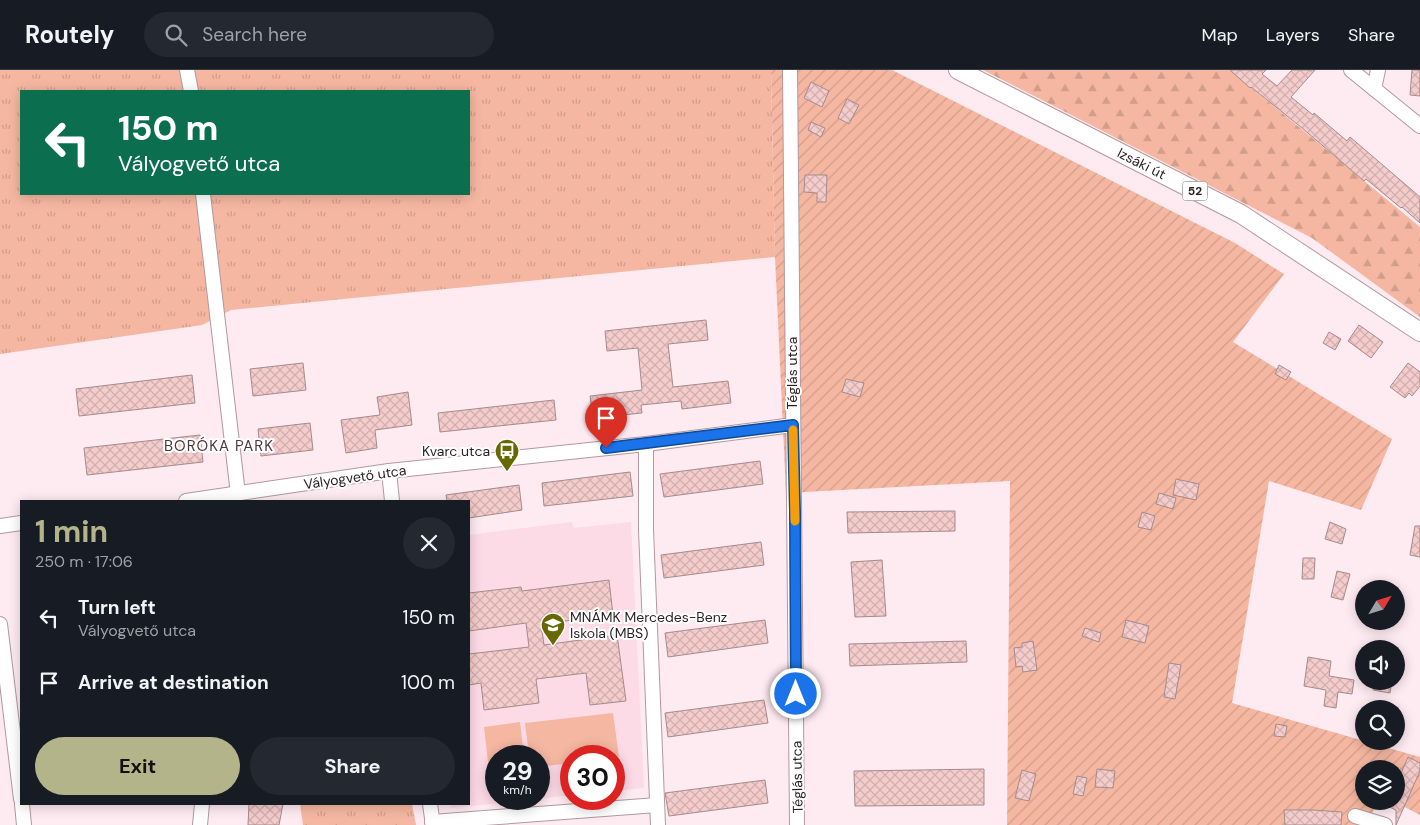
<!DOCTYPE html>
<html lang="en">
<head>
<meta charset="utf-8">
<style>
  :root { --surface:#171b24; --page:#242831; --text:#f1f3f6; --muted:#9ea1a6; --line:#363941; --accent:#b3b489 }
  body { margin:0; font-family:"DM Sans",sans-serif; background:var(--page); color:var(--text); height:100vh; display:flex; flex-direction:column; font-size:19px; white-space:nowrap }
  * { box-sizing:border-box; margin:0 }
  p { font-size:16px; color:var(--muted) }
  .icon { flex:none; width:28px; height:28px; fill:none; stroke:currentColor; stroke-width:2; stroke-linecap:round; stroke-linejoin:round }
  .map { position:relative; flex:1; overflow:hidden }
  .sheet { position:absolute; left:20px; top:430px; width:450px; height:305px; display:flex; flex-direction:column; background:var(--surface); border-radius:0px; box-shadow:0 2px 12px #0003 }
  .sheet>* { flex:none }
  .hud { position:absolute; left:20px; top:20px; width:450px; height:105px; border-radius:0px; box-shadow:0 2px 12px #0003; background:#0b6e4f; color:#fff; overflow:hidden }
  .needle { width:32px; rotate:52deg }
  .tools { position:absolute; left:1355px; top:510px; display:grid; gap:10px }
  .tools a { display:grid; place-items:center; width:50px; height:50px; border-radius:50%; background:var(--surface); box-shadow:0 2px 12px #0003; font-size:25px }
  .speed { position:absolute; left:485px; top:675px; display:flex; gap:10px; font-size:25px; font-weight:700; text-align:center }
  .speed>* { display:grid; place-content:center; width:65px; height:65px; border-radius:50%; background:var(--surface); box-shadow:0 2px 12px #0003; line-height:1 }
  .speed small { font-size:12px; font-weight:400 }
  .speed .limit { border:8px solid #d22; background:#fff; color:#111 }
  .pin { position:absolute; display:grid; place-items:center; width:42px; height:42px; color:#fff; margin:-51px -21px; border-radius:50% 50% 50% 0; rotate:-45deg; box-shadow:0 0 5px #0007 }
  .pin .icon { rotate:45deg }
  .me { position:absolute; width:55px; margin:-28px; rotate:0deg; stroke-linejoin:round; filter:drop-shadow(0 0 4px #0008) }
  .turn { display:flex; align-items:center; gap:18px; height:105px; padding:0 15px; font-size:22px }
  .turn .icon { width:65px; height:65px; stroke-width:2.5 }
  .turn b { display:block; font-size:35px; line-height:42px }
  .round { display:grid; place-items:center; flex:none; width:52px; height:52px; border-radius:26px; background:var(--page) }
  .summary { display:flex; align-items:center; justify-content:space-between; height:85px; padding:0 15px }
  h1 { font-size:30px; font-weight:700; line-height:38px; color:var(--accent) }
  .primary-button { display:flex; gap:10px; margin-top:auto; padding:10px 15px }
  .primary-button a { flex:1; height:58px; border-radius:30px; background:var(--accent); color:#111; font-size:20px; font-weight:700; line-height:58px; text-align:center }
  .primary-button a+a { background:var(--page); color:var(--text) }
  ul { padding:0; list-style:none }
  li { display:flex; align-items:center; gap:15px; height:65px; padding:0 15px }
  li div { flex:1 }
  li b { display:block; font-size:19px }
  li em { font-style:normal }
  header { display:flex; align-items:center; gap:30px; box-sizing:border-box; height:70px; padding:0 25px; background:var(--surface); border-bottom:1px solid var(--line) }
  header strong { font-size:24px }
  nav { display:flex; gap:28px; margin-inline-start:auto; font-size:18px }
  .search { width:350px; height:45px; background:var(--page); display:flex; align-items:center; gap:12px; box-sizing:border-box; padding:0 18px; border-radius:28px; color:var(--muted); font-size:19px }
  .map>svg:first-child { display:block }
</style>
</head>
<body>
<header>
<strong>Routely</strong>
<div class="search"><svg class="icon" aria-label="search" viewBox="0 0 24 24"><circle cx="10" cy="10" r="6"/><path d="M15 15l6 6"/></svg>Search here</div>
<nav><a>Map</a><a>Layers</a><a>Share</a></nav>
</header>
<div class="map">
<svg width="1420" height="755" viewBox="0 0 1420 755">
  <defs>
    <pattern id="grass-tufts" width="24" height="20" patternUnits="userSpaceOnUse" patternTransform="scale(1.25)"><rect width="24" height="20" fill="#f5b7a1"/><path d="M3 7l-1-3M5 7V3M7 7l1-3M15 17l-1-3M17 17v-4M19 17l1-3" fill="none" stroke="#d29d8a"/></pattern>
    <pattern id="forest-firs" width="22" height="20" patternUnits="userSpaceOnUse" patternTransform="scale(1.25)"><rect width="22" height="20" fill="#f5b7a1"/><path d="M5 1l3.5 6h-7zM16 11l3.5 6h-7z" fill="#d29d8a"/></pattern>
    <pattern id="garden-furrows" width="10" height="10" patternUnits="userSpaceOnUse" patternTransform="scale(1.25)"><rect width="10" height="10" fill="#f5b7a1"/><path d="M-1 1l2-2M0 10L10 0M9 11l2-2" fill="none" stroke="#d29d8a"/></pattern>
    <pattern id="building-cross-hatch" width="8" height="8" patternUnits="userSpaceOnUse" patternTransform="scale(1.25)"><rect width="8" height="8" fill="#f5cccc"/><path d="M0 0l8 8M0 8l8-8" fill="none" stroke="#d2afaf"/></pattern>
  </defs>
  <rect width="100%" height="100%" fill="#feeaf1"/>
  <polygon fill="#fcdae6" points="572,452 574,458 631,452 644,718 614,721 614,686 571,686 571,725 539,729 539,686 496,686 496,729 539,729 451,738 451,734 469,734 469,465"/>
  <g fill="url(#grass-tufts)" fill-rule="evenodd">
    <path d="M0,0H771L775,187L231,240L202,255L0,284ZM21,21H469V124H21Z"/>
    <polygon points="300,734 412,734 416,755 303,755"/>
  </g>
  <polygon fill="url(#forest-firs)" points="983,0 1230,0 1420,157 1420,247 1312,168"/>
  <polygon fill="url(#garden-furrows)" points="771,0 892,0 1235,173 1284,204 1233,272 1392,369 1361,440 1269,411 1232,633 1420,687 1420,745 1393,731 1396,731 1396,699 1364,699 1364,731 1377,731 1368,755 1007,755 1010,411 786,423 775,187"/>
  <g fill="#f5b7a1">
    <polygon points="613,643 619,687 571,686 571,693 539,697 539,686 529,686 525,653"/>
    <polygon points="520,652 524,686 496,686 496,717 491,718 484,657"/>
  </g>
  <g fill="url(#building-cross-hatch)" stroke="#a48b8b">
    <polygon points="1230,0 1266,0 1262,4 1277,16 1292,0 1315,0 1291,27 1313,45 1314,43 1347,71 1350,67 1420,127 1420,153 1402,137 1401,138 1366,109 1364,111 1302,58 1251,17 1250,18"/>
    <polygon points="1412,0 1420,0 1420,26 1410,25"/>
    <polygon points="811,12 829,21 822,37 804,28"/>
    <polygon points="847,29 859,35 849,54 838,48"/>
    <polygon points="811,52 825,58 821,67 808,60"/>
    <polygon points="805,105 827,105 826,132 817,132 817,123 804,122"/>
    <polygon points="706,250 708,270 668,274 673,317 728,311 731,333 682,339 681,331 641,335 642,343 593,348 590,326 642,320 638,278 607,281 605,261"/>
    <polygon points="1359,255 1383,272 1371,288 1348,271"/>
    <polygon points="1329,262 1341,269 1335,280 1323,273"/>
    <polygon points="303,293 306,320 253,326 250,299"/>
    <polygon points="1408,293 1420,302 1420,316 1412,326 1409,323 1405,328 1390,317"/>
    <polygon points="1279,295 1291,302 1286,310 1275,304"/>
    <polygon points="192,305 195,333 79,346 76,319"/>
    <polygon points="846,309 864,313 860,327 842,322"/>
    <polygon points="408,322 412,355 375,360 377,378 346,383 341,350 380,345 377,327"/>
    <polygon points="554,330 556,350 440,362 438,343"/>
    <polygon points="310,353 313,380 261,386 258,359"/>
    <polygon points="200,365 203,392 87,405 84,378"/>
    <polygon points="760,391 763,414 664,427 660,404"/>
    <polygon points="630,402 633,426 544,436 542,413"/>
    <polygon points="1176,409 1199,414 1196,430 1173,425"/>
    <polygon points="519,415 522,440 469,448 469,431 447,431 446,425"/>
    <polygon points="1159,423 1176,428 1173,439 1156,434"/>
    <polygon points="955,441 955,461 848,463 847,442"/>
    <polygon points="1142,442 1155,446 1151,460 1138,457"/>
    <polygon points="1330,452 1346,459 1342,474 1325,469"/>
    <polygon points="1415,456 1420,456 1420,487 1410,485"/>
    <polygon points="761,472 764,495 664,508 661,485"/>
    <polygon points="1303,488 1315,488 1314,509 1302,509"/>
    <polygon points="882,490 886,546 855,547 851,492"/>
    <polygon points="1337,501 1350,504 1343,530 1331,527"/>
    <polygon points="609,510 613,545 541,554 544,575 617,565 626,631 590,635 586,603 536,609 539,633 484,640 481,613 469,615 469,584 529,577 526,553 469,561 469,523 521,517 522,521"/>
    <polygon points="765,550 768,573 668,587 665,563"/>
    <polygon points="1126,550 1149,556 1145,573 1122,567"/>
    <polygon points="1085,558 1101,563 1099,572 1082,566"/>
    <polygon points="966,571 967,592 850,596 849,574"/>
    <polygon points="1033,571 1037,600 1023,602 1022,596 1016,597 1014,578 1022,577 1022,573"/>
    <polygon points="1308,587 1331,591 1329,606 1354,610 1352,624 1338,622 1336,638 1324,636 1326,620 1304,616"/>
    <polygon points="1169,593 1181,595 1175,629 1164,627"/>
    <polygon points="1375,611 1392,611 1390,623 1373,620"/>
    <polygon points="764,630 768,653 668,667 665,643"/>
    <polygon points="1276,654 1287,656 1285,667 1274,666"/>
    <polygon points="1408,687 1420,693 1420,701 1396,755 1396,740 1376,731 1396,731 1396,707 1399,708"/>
    <polygon points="984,699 984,735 855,736 854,701"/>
    <polygon points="1097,699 1115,701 1113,718 1095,717"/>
    <polygon points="1022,700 1036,704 1029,731 1015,728"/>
    <polygon points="1077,706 1087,708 1083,726 1073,724"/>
    <polygon points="765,710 768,733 669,746 665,723"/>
    <polygon points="249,734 283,734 279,755 248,755"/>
    <polygon points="1284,740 1313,740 1342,742 1341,755 1285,755"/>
  </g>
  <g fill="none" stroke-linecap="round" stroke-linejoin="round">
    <defs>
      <g id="minor">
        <polyline points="187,0 191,21"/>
        <polyline points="790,0 797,755"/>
        <polyline points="1351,0 1420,56"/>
        <polyline points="1374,19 1378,0"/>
        <polyline points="203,124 238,424"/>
        <polyline points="646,374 646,460 658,755"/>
        <polyline points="389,401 392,431"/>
        <polyline points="186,431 389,401 646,374 793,355"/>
        <polyline points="0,456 21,453"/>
        <polyline points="0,554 21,729"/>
        <polyline points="22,734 24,755"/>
        <polyline points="430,734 433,755"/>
        <polyline points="1355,746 1385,755"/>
        <polyline points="432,752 657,735"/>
        <polyline points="200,755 202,734"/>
      </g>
      <g id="major">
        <path id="s1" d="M958,0L1241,144L1420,262"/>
      </g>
    </defs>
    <use href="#minor" stroke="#b099a1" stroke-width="16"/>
    <use href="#major" stroke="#b099a1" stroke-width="20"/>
    <use href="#minor" stroke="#fff" stroke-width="14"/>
    <use href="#major" stroke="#fff" stroke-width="18"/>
  </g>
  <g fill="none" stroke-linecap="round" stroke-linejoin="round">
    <defs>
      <polyline id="route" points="606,378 793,355 795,442 796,624"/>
    </defs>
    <use href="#route" stroke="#114b97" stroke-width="12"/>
    <use href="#route" stroke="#1a73e8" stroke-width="9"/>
    <polyline stroke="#f59e0b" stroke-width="9" points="793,360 795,451"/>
  </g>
  <defs>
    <symbol id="bus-pin" viewBox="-11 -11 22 30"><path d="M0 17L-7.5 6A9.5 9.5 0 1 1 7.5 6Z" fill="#676803" stroke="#fff"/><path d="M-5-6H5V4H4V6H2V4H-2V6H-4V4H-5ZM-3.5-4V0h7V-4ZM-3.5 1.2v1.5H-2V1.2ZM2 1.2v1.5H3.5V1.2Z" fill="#fff"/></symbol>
    <symbol id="school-pin" viewBox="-11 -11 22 30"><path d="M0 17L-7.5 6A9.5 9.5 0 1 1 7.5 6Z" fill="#676803" stroke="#fff"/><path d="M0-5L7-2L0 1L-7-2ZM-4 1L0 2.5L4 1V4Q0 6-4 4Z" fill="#fff"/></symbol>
  </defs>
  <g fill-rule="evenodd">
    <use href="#bus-pin" x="493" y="367" width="28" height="38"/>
    <use href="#school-pin" x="539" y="541" width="28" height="38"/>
  </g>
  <g text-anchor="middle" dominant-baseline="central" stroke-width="4" stroke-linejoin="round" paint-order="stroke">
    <rect fill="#fff" stroke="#686264" stroke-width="1" x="1182.5" y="111.5" width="25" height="19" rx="4"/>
    <g font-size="12" font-weight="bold" fill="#281f22">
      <text x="1195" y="121">52</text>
    </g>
    <g font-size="14" fill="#281f22" stroke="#fff">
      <text stroke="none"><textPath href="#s1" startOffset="206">Izsáki út</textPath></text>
      <text transform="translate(792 303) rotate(-90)">Téglás utca</text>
      <text transform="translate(355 407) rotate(-8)">Vályogvető utca</text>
      <text transform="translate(797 707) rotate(-91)">Téglás utca</text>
    </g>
    <g font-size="14" fill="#281f22" stroke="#fff" text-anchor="end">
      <text x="490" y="381">Kvarc utca</text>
      <text x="570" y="547" text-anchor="start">MNÁMK Mercedes-Benz<tspan x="570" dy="16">Iskola (MBS)</tspan></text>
    </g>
    <g font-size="15" letter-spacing="1" fill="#4c383f" stroke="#fff">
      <text x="219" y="376">BORÓKA PARK</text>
    </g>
  </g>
</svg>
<div class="tools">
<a><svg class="needle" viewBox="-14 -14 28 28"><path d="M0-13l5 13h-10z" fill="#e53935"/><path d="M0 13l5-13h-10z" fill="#9ea1a6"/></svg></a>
<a><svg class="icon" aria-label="sound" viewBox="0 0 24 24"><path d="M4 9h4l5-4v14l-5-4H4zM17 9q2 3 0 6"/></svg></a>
<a><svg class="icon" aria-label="search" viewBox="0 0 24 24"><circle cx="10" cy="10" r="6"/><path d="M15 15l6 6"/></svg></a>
<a><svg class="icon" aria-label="layers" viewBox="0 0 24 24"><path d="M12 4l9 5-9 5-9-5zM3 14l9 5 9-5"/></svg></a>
</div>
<div class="speed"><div>29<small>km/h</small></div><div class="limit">30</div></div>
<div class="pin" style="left:606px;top:378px;background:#d93025"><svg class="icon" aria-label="arrive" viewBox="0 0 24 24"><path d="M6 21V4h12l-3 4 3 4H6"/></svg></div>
<svg class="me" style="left:796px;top:624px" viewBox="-20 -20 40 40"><circle r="17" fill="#1a73e8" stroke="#fff" stroke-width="3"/><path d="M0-11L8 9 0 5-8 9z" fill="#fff"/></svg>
<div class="hud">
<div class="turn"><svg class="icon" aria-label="left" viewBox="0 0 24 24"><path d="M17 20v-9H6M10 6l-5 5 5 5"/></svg><div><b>150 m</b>Vályogvető utca</div></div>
</div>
<section class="sheet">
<div class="summary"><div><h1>1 min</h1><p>250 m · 17:06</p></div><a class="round"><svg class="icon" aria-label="close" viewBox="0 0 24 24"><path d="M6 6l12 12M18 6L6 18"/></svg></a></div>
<ul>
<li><svg class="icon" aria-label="left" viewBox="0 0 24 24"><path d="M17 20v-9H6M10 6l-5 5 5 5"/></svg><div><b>Turn left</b><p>Vályogvető utca</p></div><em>150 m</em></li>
<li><svg class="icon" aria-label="arrive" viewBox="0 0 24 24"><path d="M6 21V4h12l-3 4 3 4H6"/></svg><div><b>Arrive at destination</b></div><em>100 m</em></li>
</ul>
<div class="primary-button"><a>Exit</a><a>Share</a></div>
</section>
</div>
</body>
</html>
